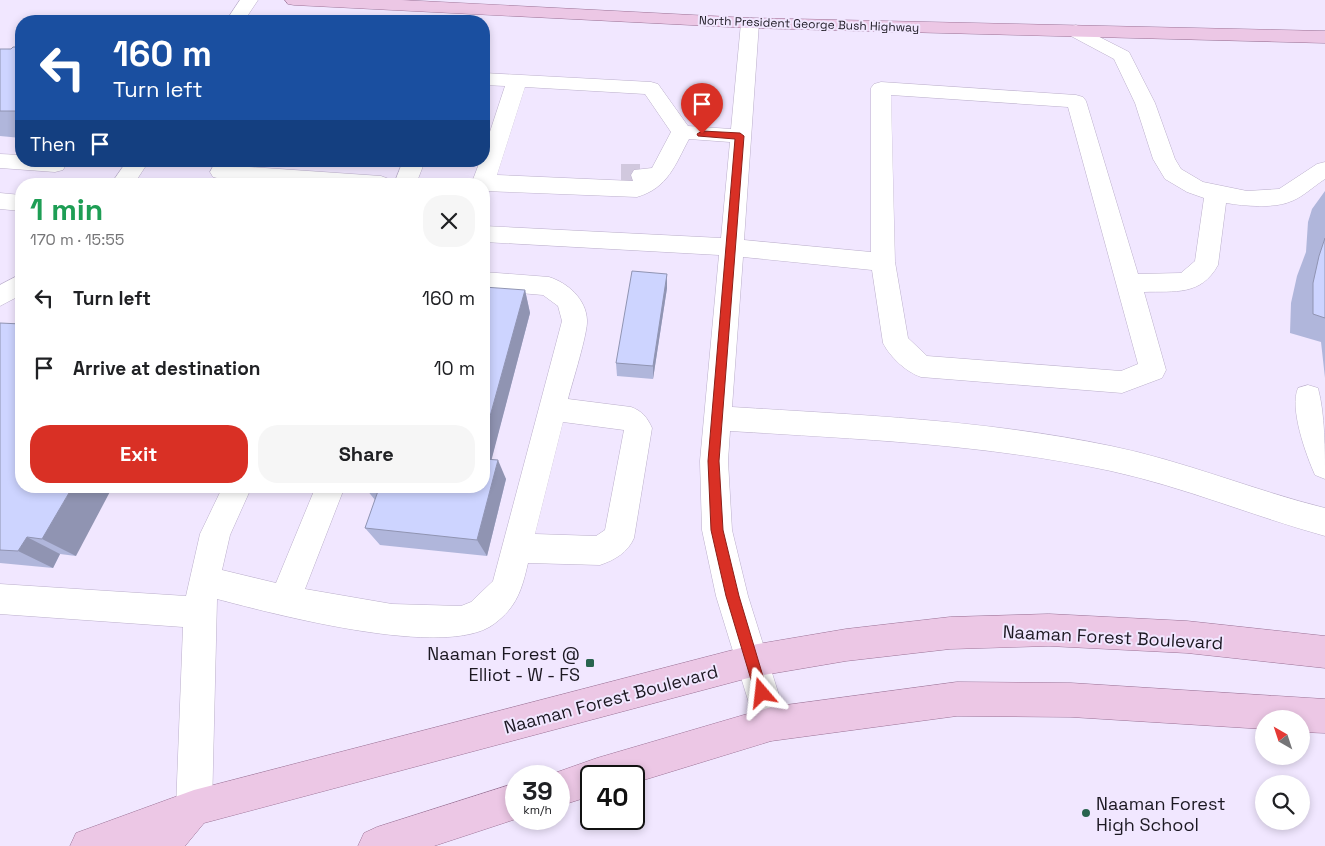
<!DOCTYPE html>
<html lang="en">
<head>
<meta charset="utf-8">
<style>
  :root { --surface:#fff; --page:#f6f6f6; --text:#202124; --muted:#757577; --accent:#d93025 }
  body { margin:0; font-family:"Space Grotesk",sans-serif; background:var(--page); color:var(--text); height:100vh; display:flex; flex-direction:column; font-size:19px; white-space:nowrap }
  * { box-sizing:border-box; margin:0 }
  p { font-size:16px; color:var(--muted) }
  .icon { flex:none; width:28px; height:28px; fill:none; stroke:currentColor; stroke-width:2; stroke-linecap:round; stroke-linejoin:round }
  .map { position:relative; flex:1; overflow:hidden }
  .sheet { position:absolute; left:15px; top:178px; width:475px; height:315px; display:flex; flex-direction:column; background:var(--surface); border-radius:20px; box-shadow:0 2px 8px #0003 }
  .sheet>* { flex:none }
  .top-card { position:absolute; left:15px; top:15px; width:475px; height:152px; border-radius:20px; box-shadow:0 2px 8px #0003; background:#1a4fa0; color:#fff; overflow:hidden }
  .needle { width:32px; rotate:321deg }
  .buttons { position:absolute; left:1255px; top:710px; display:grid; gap:10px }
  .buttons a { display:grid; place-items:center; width:55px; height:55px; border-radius:50%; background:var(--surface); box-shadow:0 2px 8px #0003; font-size:25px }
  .speed { position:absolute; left:505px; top:765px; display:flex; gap:10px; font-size:25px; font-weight:700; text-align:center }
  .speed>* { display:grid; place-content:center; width:65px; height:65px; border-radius:50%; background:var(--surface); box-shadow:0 2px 8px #0003; line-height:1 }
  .speed small { font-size:12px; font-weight:400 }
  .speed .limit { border:2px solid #111; border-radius:8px; background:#fff; color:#111 }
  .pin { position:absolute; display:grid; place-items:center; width:42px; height:42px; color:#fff; margin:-51px -21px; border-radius:50% 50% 50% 0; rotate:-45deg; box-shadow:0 0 5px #0007 }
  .pin .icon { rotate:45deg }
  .me { position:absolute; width:55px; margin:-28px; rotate:343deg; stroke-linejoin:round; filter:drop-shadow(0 0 4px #0008) }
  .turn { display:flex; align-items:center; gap:18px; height:105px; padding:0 15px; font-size:22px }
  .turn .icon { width:65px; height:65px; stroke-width:2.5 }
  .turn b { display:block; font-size:35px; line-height:42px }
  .then { display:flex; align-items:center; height:48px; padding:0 15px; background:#0003; gap:10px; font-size:19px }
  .round { display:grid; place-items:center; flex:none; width:52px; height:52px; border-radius:20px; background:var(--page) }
  .summary { display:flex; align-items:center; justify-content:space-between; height:85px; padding:0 15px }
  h1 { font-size:30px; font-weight:600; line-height:38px; color:#1e9e55 }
  .primary-button { display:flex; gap:10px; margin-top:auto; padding:10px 15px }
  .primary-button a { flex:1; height:58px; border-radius:20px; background:var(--accent); color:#fff; font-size:20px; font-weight:600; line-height:58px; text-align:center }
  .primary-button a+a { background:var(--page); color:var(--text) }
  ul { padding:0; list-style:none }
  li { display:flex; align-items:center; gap:15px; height:70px; padding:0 15px }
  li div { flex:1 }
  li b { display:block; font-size:19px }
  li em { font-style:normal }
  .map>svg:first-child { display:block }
</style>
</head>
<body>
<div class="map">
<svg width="1325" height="846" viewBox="0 0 1325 846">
  <rect width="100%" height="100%" fill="#f1e7ff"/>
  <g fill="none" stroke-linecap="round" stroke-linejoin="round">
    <polyline stroke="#d1c8de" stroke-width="20" stroke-dasharray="20 10" stroke-linecap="butt" points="621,174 640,174"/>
    <defs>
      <g id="minor">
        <polygon points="240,0 258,0 244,21 226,21"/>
        <path d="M750,18L756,19L759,23L744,240L871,252V88L874,84L881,82L1076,95L1083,97L1086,101L1138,274L1181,273L1195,261L1204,198L1187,192L1165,179L1153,159L1135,103L1114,59L1069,35L1067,31L1069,27L1076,25L1129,52L1155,103L1175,159L1181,169L1203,182L1247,191L1279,189L1317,164L1325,162V179C1314,186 1304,196 1292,201C1275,209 1244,206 1226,203L1218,265C1201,296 1175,291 1144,292L1166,370L1162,378L1122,393L921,377C906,372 890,357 883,343L872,270L743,257L732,407C858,415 987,420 1111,446C1184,461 1253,490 1325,508V536C1253,516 1184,487 1111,471C986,444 857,439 730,431L728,461L732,530L748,596L788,724L783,736L771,741L759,736L716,596L702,530L700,461L719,255L484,242V226L721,238L730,142L689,139C675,165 668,188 637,197L484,191V184L472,182L480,161H484V150L505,86L484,85V73L651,82L658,84L688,126L731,129L741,23L744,19ZM525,87L645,94L671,132L652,168L634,170L631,175L633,181L497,175ZM891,95L1068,107L1138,364L1121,371L927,356L908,338L895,262Z"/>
        <polygon points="0,154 21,155 21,161 68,161 63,170 55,172 0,168"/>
        <polygon points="127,161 149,161 134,184 111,184"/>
        <polygon points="216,161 238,161 235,166 381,176 389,179 392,184 279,184 221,179 213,177 210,172"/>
        <polygon points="403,161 425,161 416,184 394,184"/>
        <polygon points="0,193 21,195 21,211 0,209"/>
        <path d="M484,272L549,277C568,283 586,299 587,320C588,333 572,383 568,399L631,407C642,411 647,417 652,428L634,538C628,552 615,560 600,565L528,563C522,589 517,607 494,624C447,660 274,614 217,599L212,808L207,821L194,826L181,821L176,808L183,627L0,614V584L186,596L200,534L223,486H252L230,535L222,570L276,583L316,486H345L305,589L392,604L461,606L471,602L493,581L562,321L558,306L543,295L484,290ZM563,422L624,430L605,530L596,536L535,534Z"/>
        <polygon points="21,274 21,295 0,306 0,285"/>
        <path d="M1308,385L1318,388C1325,414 1325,450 1325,479L1315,475C1306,455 1289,408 1298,388Z"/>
      </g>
      <g id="major">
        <polygon points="285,0 401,0 750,18 1325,31 1325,43 750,28 294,5 288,4"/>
        <polygon points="1049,614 1187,621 1325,636 1325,668 1187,653 1049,646 950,649 846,661 752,677 204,823 185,846 70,846 76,833 194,790 752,645 846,629 950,617"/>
        <polygon points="957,682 1071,683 1325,699 1325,733 1301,732 1301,719 1264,719 1264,729 1071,717 957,716 771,741 634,783 634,776 591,776 591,796 559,806 559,776 546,776 597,758 771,707"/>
        <polygon points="516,783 516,819 434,846 358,846 364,833 377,827"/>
      </g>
    </defs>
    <use href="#minor" stroke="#bbafcb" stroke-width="1"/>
    <use href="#major" stroke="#9b7296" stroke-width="1"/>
    <use href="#minor" fill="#fff" fill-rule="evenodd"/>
    <use href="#major" fill="#ecc7e5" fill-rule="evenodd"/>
  </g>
  <g fill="#b0b6db">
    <polygon points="21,47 21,138 0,136 0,49 11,49"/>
    <polygon points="1325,191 1325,378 1321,342 1290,333 1291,303 1297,276 1306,252 1308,222 1312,209"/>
    <polygon points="667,274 667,288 653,379 617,376 616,363"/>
    <polygon points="525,290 530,313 491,460 506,479 487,556 380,545 365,528 375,500 367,490"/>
    <polygon points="0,323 76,556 60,554 53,568 0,563"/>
  </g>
  <g fill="#9094b2">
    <polygon points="21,108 21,115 18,111"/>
    <polygon points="667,274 667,288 653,379 653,366"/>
    <polygon points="525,290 530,313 487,477 484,470 484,438"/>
    <polygon points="498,460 506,479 487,556 477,540"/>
    <polygon points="73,486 113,486 76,556 42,539"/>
    <polygon points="27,537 60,554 53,568 18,551"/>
  </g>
  <g fill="#cdd4ff" stroke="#9094b2">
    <polygon points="13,47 21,47 21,108 18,111 0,111 0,49 11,49"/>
    <polygon points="1325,238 1325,318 1313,314 1313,283 1319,256"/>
    <polygon points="632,271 667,274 653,366 616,363"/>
    <polygon points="484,287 525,290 484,438"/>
    <polygon points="0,323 21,324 21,486 73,486 42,539 27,537 18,551 0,550"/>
    <polygon points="484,459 498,460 477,540 365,528 378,491 367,490 368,486 484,486"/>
  </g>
  <polygon fill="#d93025" stroke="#8d1f18" points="702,131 740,133 744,136 719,461 723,530 739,596 768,693 766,698 762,700 757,698 755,693 726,596 711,530 708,461 735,139 698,136 697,134"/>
  <g fill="#28644e" stroke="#f1e7ff" stroke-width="2">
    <rect x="585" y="658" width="10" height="10" rx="2.5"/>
    <circle cx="1086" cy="813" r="5"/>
  </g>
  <g text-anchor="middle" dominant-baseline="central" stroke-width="4" stroke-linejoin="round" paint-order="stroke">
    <g font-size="12" fill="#1c1822" stroke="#f1e7ff">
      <text transform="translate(809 24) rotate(2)">North President George Bush Highway</text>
    </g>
    <g font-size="18" fill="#1c1822" stroke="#f1e7ff">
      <text transform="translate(1113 637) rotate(3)">Naaman Forest Boulevard</text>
      <text transform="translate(611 699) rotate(-15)">Naaman Forest Boulevard</text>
    </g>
    <g font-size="18" fill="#1c1822" stroke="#f1e7ff" text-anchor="end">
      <text x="580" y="653">Naaman Forest @<tspan x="580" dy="21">Elliot - W - FS</tspan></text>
      <text x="1096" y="803" text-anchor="start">Naaman Forest<tspan x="1096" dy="21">High School</tspan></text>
    </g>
  </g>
</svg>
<div class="buttons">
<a><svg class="needle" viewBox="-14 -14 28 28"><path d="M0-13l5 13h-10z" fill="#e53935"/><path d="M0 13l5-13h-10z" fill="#757577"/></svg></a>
<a><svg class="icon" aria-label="search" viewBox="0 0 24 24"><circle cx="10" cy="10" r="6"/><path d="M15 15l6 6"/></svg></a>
</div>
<div class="speed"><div>39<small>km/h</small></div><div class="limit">40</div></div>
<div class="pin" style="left:702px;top:134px;background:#d93025"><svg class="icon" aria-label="arrive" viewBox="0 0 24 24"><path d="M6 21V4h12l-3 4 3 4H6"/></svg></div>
<svg class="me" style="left:762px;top:693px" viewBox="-20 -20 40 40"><path d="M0-17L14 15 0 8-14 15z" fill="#d93025" stroke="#fff" stroke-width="4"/></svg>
<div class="top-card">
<div class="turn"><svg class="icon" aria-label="left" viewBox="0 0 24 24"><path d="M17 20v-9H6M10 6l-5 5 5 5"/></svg><div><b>160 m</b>Turn left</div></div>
<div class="then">Then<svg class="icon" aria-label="arrive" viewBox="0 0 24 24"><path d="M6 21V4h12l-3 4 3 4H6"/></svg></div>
</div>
<section class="sheet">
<div class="summary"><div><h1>1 min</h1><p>170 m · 15:55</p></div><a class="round"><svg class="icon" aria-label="close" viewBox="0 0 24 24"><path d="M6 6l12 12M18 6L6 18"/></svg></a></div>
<ul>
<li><svg class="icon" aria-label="left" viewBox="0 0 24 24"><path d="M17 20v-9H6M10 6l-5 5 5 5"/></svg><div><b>Turn left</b></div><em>160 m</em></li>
<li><svg class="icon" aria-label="arrive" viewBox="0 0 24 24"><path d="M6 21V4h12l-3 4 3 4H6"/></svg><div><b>Arrive at destination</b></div><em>10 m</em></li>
</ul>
<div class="primary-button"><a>Exit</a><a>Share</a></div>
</section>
</div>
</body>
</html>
